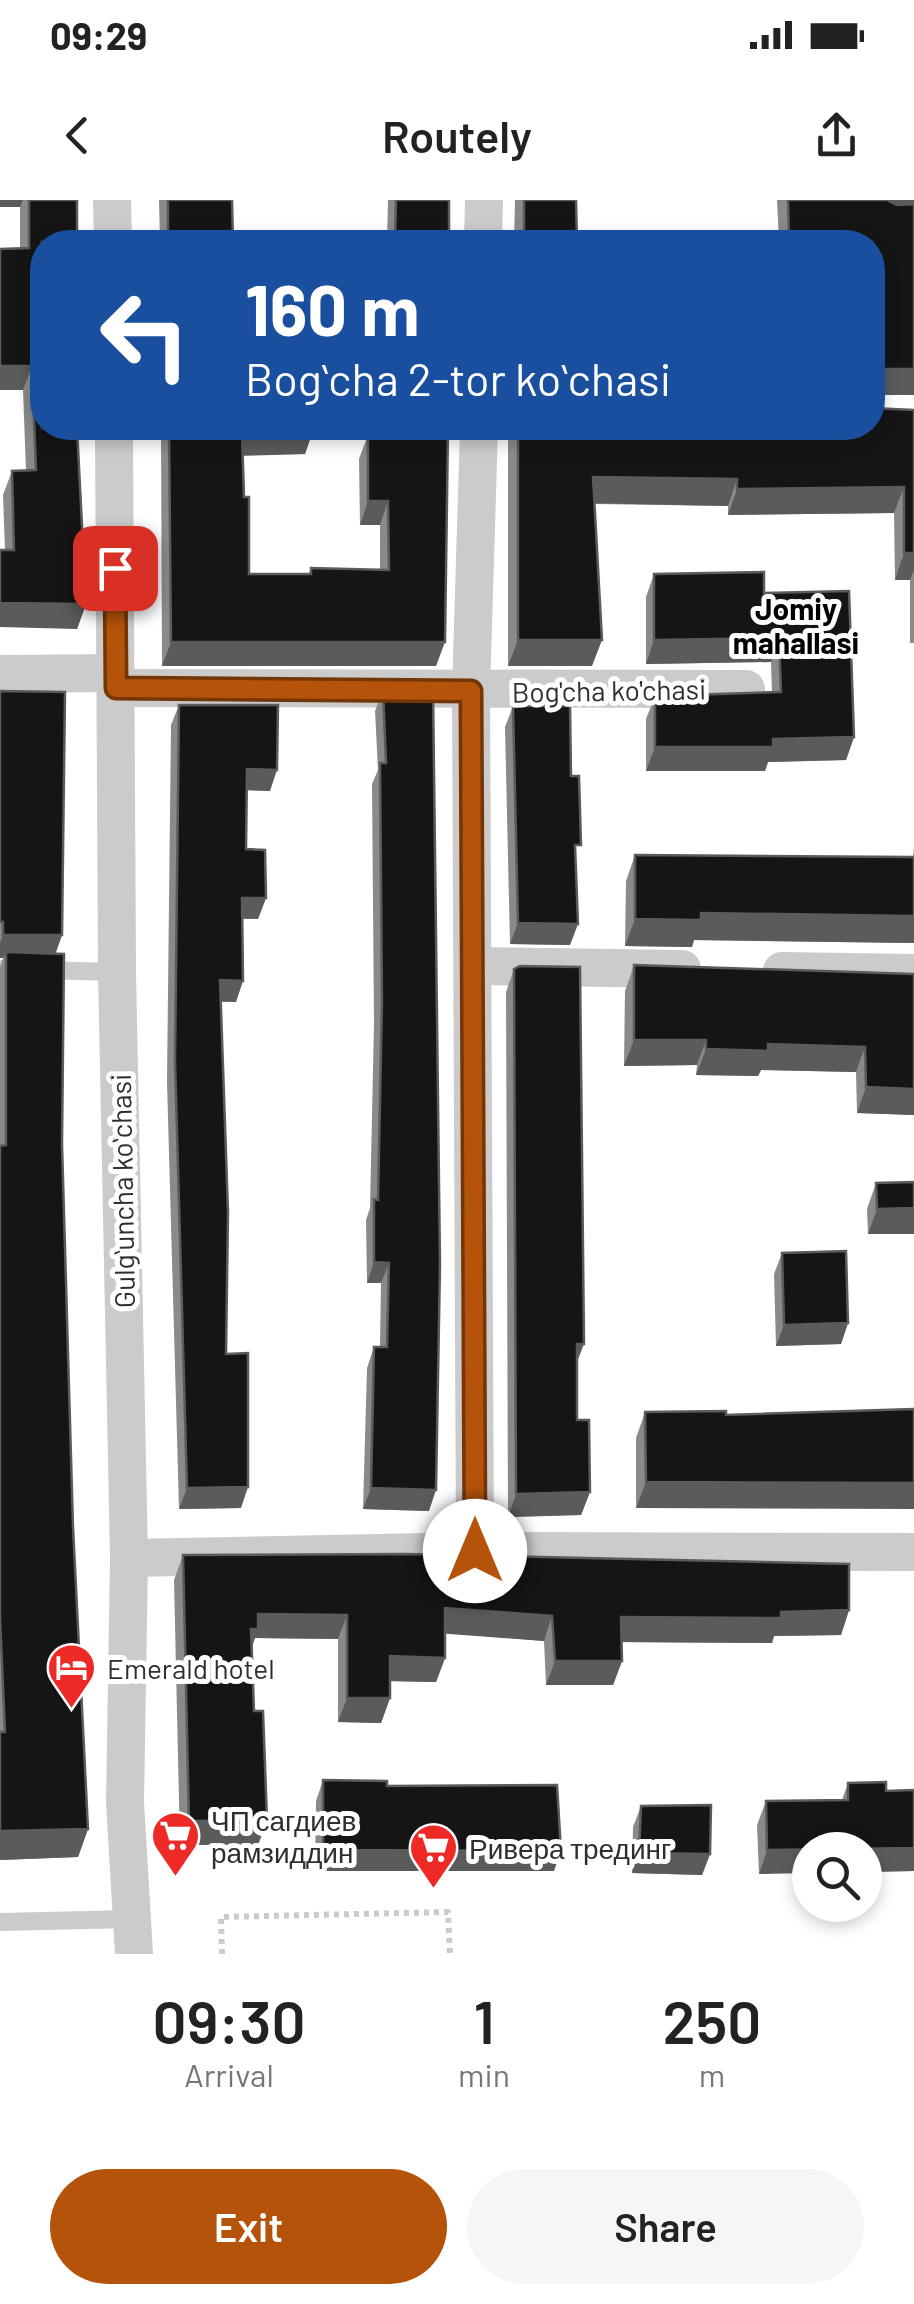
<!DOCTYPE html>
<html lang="en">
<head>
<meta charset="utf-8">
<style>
  :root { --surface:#fff; --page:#f6f6f6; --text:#222; --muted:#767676; --accent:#b45309 }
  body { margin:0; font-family:Barlow,sans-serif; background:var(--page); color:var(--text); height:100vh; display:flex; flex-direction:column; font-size:38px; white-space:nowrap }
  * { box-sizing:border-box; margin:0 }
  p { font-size:32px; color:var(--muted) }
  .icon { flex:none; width:55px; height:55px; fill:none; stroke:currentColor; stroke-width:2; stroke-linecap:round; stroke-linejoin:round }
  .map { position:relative; height:1754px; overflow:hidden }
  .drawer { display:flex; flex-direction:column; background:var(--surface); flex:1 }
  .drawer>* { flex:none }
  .banner { position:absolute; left:30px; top:30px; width:855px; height:210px; border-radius:40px; box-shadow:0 5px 15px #0003; background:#1a4fa0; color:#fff; overflow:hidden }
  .buttons { position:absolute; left:792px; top:1632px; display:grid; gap:20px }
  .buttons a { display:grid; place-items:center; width:90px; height:90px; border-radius:50%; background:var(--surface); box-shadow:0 5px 15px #0003; font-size:50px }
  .pin { position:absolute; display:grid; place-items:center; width:85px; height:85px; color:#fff; margin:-42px; border-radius:20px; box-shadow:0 5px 15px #0006 }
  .me { position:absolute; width:110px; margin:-55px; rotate:0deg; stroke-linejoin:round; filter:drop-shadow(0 0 8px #0008) }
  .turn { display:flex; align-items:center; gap:35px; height:210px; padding:0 50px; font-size:45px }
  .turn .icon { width:130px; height:130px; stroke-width:2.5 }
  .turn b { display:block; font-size:70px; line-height:85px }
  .eta { display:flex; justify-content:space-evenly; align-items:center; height:170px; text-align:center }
  .eta b { font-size:60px; font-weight:600; line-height:70px }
  .primary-button { display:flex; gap:20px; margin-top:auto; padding:20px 50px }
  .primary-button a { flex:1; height:115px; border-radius:60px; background:var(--accent); color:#fff; font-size:40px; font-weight:600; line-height:115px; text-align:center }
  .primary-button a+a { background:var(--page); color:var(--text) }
  .status { display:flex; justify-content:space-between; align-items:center; height:70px; padding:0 50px; background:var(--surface); direction:ltr }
  .status svg { height:28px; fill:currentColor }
  header { display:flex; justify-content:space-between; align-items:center; height:130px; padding:0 50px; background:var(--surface); font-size:45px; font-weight:600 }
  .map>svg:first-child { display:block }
</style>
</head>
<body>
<div class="status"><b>09:29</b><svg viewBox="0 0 49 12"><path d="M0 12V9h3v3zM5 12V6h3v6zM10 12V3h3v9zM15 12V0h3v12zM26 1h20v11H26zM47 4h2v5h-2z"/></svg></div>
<header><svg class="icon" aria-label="back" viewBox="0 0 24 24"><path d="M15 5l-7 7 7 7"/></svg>Routely<svg class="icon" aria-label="share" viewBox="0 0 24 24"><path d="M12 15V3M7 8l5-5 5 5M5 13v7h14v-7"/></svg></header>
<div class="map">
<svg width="914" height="1754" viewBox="0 0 914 1754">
  <rect width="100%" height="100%" fill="#fff"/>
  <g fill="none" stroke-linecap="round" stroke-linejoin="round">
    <polyline stroke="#cbcbcb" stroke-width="6" stroke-dasharray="5 5" stroke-linecap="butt" points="222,1754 221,1717 448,1712 450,1754"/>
    <g stroke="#cbcbcb" stroke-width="18">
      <polyline points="0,769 117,772"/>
      <polyline points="0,1722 132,1719"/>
    </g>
    <g stroke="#cbcbcb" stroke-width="38">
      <polyline points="112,0 113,42"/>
      <polyline points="483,42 484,0"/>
      <polyline points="114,228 117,772 129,1358 125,1603 134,1754"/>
      <polyline points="0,474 116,473"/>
      <polyline points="116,488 746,489"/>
      <polyline points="475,766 682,769"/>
      <polyline points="782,771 914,773"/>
      <polyline points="475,1351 471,491 479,228"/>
      <polyline points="129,1358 475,1351 914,1352"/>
    </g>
  </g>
  <g fill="#8a8a8a">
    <polygon points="0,0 77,0 42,42 86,404 77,429 5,350 3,295 12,271 26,271 23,190 0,190 0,49 20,48 20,7 0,7"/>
    <polygon points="159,0 232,0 233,42 160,42"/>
    <polygon points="388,0 449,0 449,42 387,42"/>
    <polygon points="515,0 576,0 577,42 514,42"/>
    <polygon points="777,0 914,0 914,195 872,195 872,42 779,42"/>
    <polygon points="914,210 914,443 910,443 910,380 895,380 894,313 728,315 728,306 595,304 592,466 508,466 508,240 513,228 872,228"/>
    <polygon points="161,228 313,228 305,254 243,255 249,374 309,374 311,368 380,370 380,325 360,325 359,259 366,240 367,228 448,228 436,466 162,466"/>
    <polygon points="654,374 764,393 854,537 846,560 768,562 765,571 646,571 646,519 655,496 772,493 771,462 646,464 646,397"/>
    <polygon points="383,490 429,1311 363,1309 367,1168 374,1147 380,1147 381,1083 367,1083 366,1020 370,1008 374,823 372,584 378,570 375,511"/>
    <polygon points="0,491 62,735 55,754 73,1327 88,1629 78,1657 0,1660 0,767 3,758 0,758"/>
    <polygon points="179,505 270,591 247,590 246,649 266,698 258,719 242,719 236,802 221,802 226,1154 241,1308 179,1309 167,882 171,525"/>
    <polygon points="513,506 571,576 576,658 570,745 510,744 505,527"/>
    <polygon points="914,647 914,743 694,740 692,747 625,746 626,681 635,655 913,657"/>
    <polygon points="634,765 914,774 914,915 857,913 856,872 761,870 758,876 696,875 697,865 624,866 625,791"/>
    <polygon points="514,769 577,1162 577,1220 590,1292 581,1315 508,1317 506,792"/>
    <polygon points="914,982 868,1034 867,1009 876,983"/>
    <polygon points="782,1053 848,1123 841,1144 776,1146 774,1074"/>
    <polygon points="645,1212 726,1215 636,1308 636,1238"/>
    <polygon points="183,1355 849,1410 841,1435 774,1436 772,1443 621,1442 622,1461 613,1485 546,1485 544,1441 445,1433 445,1458 436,1482 390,1481 390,1498 381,1523 338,1522 338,1439 255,1438 252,1447 254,1511 267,1620 258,1645 180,1645 174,1380"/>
    <polygon points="323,1580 387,1586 554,1671 315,1671 316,1601"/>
    <polygon points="848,1583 886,1591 914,1671 865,1672 865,1650 759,1674 757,1625 766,1601 842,1600"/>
    <polygon points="641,1606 710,1654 702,1675 632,1673 633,1627"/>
  </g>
  <g fill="#5b5b5b">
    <polygon points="0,0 23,0 20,7 0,7"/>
    <polygon points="881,0 914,0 914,6 882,8"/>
    <polygon points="0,166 32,166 23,190 0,190"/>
    <rect x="872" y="169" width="42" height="26"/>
    <polygon points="313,231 305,254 234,256 242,232"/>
    <polygon points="593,277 737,279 728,306 584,303"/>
    <polygon points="904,287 894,313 728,315 737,289"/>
    <polygon points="368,301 388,301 380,325 360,325"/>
    <polygon points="904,353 914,353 914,370 910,380 895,380"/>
    <polygon points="0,403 86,404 77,429 0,427"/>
    <polygon points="779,438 771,462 646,464 654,440"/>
    <polygon points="518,440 602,440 592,466 508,466"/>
    <polygon points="171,442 445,442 436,466 162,466"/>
    <polygon points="854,537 846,560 768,562 765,571 646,571 655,547 773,539"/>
    <polygon points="247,569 277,570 270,591 239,590"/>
    <polygon points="242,698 266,698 258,719 234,718"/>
    <polygon points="701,713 914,716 914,743 694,740 692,747 625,746 635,719"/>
    <polygon points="518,723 578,724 570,745 510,744"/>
    <polygon points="3,735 62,735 54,758 6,752 3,758 0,758 0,743"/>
    <polygon points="220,780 243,781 236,802 213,801"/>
    <polygon points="634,840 706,840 697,865 624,866"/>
    <polygon points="768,844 865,847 856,872 761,870 758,876 696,875 706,849"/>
    <polygon points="866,887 914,889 914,915 857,913"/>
    <polygon points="914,1008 914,1034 868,1034 877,1009"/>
    <polygon points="374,1062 389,1063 381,1083 367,1083"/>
    <polygon points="848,1123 841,1144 776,1146 784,1125"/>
    <polygon points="577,1144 584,1144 575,1167"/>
    <polygon points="646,1282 914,1283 914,1309 636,1308"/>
    <polygon points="248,1287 241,1308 179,1309 187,1288"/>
    <polygon points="371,1288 436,1290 429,1311 363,1309"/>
    <polygon points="590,1292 581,1315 508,1317 516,1294"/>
    <polygon points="445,1408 552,1416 544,1441 436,1433"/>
    <polygon points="849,1410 841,1435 774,1436 772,1443 612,1442 621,1417"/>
    <polygon points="258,1414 347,1415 338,1439 255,1438 249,1453 243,1454"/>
    <polygon points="390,1456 445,1458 436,1482 381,1481"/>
    <polygon points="555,1461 622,1461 613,1485 546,1485"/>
    <polygon points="347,1498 390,1498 381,1523 338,1522"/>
    <polygon points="267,1620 258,1645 180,1645 189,1621"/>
    <polygon points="88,1629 78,1657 0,1660 0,1631"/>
    <polygon points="914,1648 914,1671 865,1672 865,1650 810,1650 810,1673 759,1674 767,1650"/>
    <polygon points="323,1650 561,1651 554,1671 315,1671"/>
    <polygon points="639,1653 710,1654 702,1675 632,1673"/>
  </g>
  <g fill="#151515" stroke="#5b5b5b" stroke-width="2.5">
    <polygon points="29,0 77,0 77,42 42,42 42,228 77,228 86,404 0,403 0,350 14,350 12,271 36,270 32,166 0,166 0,49 29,48"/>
    <polygon points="168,0 232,0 233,42 168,42"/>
    <polygon points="396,0 449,0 449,42 395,42"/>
    <polygon points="524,0 576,0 577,42 524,42"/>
    <polygon points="788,0 887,0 897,5 914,4 914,169 872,169 872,42 789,42"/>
    <polygon points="872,208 914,210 914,353 904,353 904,287 737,289 737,279 593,277 602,440 518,440 518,228 872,228"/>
    <polygon points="169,228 313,228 313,231 242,232 244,297 249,297 249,374 311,374 311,368 389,370 388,301 368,301 368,236 374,236 374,228 448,228 445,442 171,442"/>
    <polygon points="764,372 764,393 849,391 854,537 773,539 773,547 655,547 655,496 781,492 779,438 654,440 654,374"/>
    <polygon points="383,490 433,490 440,1064 436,1290 371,1288 374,1147 387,1147 389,1063 374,1062 374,999 378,1000 382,802 380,563 386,563"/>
    <polygon points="0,491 65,492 62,735 3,735 3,722 0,722"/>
    <polygon points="179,505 278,505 277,570 247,569 246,649 265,650 266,698 242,698 243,781 220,780 228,1012 226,1154 248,1153 248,1287 187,1288 175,861"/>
    <polygon points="513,506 570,506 571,576 579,576 581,645 575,645 578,724 518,723"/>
    <polygon points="635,655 914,657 914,716 701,713 701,720 635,719"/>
    <polygon points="6,752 64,754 62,944 73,1327 88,1629 0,1631 0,1532 5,1532 0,1417 0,946 6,945"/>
    <polygon points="634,765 914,774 914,889 866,887 865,847 768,844 768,851 706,849 706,840 634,840"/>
    <polygon points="520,766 580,767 584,1144 577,1144 577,1220 589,1220 590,1292 516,1294 514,769"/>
    <polygon points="914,982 914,1008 877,1009 876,983"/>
    <polygon points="846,1051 848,1123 784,1125 782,1053"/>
    <polygon points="914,1209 914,1283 646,1282 645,1212 726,1211 726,1215"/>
    <polygon points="405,1354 849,1364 849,1410 781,1412 781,1418 621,1417 622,1461 555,1461 552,1416 445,1408 445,1458 390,1456 390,1498 347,1498 347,1415 258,1414 258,1429 251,1429 254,1511 263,1511 267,1620 189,1621 183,1355"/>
    <polygon points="323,1580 387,1581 387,1586 557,1585 561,1651 323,1650"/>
    <polygon points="886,1582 886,1591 914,1590 914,1648 767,1650 766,1601 848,1600 848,1583"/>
    <polygon points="711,1605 710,1654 639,1653 641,1606"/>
  </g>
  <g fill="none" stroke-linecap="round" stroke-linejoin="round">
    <defs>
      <polyline id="route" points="115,368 116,488 471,491 475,1351"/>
    </defs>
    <use href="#route" stroke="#753606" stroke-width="25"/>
    <use href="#route" stroke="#b45309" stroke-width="18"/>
  </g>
  <defs>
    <symbol id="hotel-pin" viewBox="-11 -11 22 30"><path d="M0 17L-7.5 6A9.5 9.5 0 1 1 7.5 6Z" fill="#ee2a27" stroke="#fff"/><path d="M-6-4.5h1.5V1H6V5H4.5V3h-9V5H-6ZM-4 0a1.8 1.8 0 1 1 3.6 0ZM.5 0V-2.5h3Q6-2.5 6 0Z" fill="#fff"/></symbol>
    <symbol id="supermarket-pin" viewBox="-11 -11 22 30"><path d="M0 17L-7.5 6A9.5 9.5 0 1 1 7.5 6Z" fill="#ee2a27" stroke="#fff"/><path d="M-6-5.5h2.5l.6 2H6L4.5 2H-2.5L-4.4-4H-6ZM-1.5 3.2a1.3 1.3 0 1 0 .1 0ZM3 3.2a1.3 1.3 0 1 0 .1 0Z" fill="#fff"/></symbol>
  </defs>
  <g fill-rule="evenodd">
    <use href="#hotel-pin" x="44" y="1440" width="55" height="75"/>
    <use href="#supermarket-pin" x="148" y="1608" width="55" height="75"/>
    <use href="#supermarket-pin" x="406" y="1620" width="55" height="75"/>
  </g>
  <g text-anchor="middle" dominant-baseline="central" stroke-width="10" stroke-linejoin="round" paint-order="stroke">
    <g font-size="28" fill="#2e2e2e" stroke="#fff">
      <text transform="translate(609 490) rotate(-1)">Bog'cha ko'chasi</text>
      <text transform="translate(122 991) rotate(-91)">Gulgʻuncha koʻchasi</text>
    </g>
    <g font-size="28" fill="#2e2e2e" stroke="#fff" text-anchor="start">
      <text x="107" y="1468">Emerald hotel</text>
      <text x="211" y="1620">ЧП сагдиев<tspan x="211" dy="32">рамзиддин</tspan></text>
      <text x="469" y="1648">Ривера трединг</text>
    </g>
    <g font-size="30" font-weight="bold" fill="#000" stroke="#fff">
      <text x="796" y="408">Jomiy<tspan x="796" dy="34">mahallasi</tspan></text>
    </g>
  </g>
</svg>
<div class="buttons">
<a><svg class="icon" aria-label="search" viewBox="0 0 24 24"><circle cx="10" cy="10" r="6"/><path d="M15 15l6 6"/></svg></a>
</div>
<div class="pin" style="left:115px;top:368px;background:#d93025"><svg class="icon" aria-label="arrive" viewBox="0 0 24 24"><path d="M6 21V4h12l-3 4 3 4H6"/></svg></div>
<svg class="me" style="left:475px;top:1351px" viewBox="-20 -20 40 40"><circle r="19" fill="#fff"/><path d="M0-13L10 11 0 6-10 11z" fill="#b45309"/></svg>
<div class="banner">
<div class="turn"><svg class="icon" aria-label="left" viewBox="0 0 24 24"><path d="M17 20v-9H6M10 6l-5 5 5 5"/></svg><div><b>160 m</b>Bogʻcha 2-tor koʻchasi</div></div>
</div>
</div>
<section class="drawer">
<div class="eta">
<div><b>09:30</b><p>Arrival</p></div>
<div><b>1</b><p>min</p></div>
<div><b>250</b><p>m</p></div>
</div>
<div class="primary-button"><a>Exit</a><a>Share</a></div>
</section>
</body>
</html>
